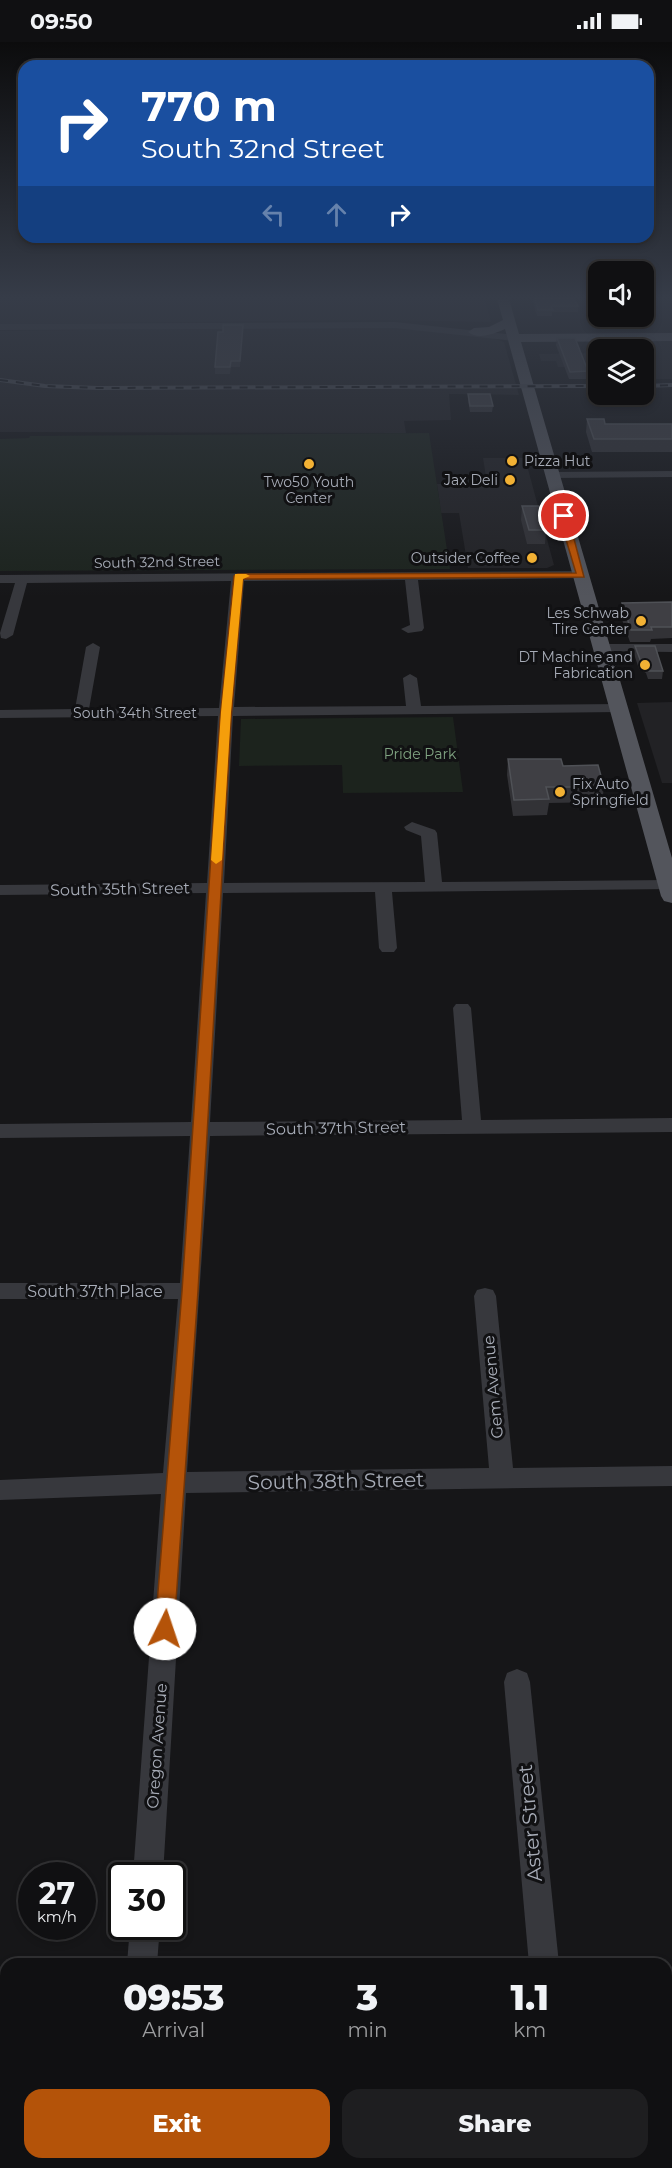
<!DOCTYPE html>
<html lang="en">
<head>
<meta charset="utf-8">
<style>
  :root { --surface:#101012; --page:#1e1e20; --text:#f1f3f6; --muted:#9c9d9f; --line:#303032; --accent:#b45309 }
  body { margin:0; font-family:Montserrat,sans-serif; background:var(--page); color:var(--text); height:100vh; display:flex; flex-direction:column; font-size:22px; white-space:nowrap }
  * { box-sizing:border-box; margin:0 }
  p { font-size:20px; color:var(--muted) }
  .icon { flex:none; width:33px; height:33px; fill:none; stroke:currentColor; stroke-width:2; stroke-linecap:round; stroke-linejoin:round }
  .map { position:relative; flex:1; overflow:hidden }
  .sheet { position:absolute; left:0px; top:1916px; width:672px; height:212px; display:flex; flex-direction:column; background:var(--surface); border-radius:18px 18px 0 0; box-shadow:0 3px 9px #0003,0 0 0 2px var(--line) }
  .sheet>* { flex:none }
  .banner { position:absolute; left:18px; top:18px; width:636px; height:183px; border-radius:18px; box-shadow:0 3px 9px #0003,0 0 0 2px var(--line); background:#1a4fa0; color:#fff; overflow:hidden }
  .buttons { position:absolute; left:588px; top:219px; display:grid; gap:12px }
  .buttons a { display:grid; place-items:center; width:66px; height:66px; border-radius:12px; background:var(--surface); box-shadow:0 3px 9px #0003,0 0 0 2px var(--line); font-size:30px }
  .speed { position:absolute; left:18px; top:1820px; display:flex; gap:12px; font-size:30px; font-weight:700; text-align:center }
  .speed>* { display:grid; place-content:center; width:78px; height:78px; border-radius:50%; background:var(--surface); box-shadow:0 3px 9px #0003,0 0 0 2px var(--line); line-height:1 }
  .speed small { font-size:15px; font-weight:400 }
  .speed .limit { border:3px solid #111; border-radius:9px; background:#fff; color:#111 }
  .pin { position:absolute; display:grid; place-items:center; width:51px; height:51px; color:#fff; margin:-26px; border:3px solid #fff; border-radius:50%; box-shadow:0 2px 6px #0007 }
  .me { position:absolute; width:66px; margin:-33px; rotate:4deg; stroke-linejoin:round; filter:drop-shadow(0 0 4px #0008) }
  .turn { display:flex; align-items:center; gap:21px; height:126px; padding:0 24px; font-size:27px }
  .turn .icon { width:78px; height:78px; stroke-width:2.5 }
  .turn b { display:block; font-size:42px; line-height:51px }
  .lanes { display:flex; align-items:center; height:57px; padding:0 24px; background:#0003; justify-content:center; gap:30px; direction:ltr }
  .lanes .off { opacity:.35 }
  .eta { display:flex; justify-content:space-evenly; align-items:center; height:102px; text-align:center }
  .eta b { font-size:36px; font-weight:800; line-height:42px }
  .cta { display:flex; gap:12px; margin-top:auto; padding:12px 24px }
  .cta a { flex:1; height:69px; border-radius:18px; background:var(--accent); color:#fff; font-size:24px; font-weight:800; line-height:69px; text-align:center }
  .cta a+a { background:var(--page); color:var(--text) }
  .status { display:flex; justify-content:space-between; align-items:center; height:42px; padding:0 30px; background:var(--surface); direction:ltr }
  .status svg { height:16px; fill:currentColor }
  .map>svg:first-child { display:block }
</style>
</head>
<body>
<div class="status"><b>09:50</b><svg viewBox="0 0 49 12"><path d="M0 12V9h3v3zM5 12V6h3v6zM10 12V3h3v9zM15 12V0h3v12zM26 1h20v11H26zM47 4h2v5h-2z"/></svg></div>
<div class="map">
<svg width="672" height="2126" viewBox="0 0 672 2126">
  <rect width="100%" height="100%" fill="#161618"/>
  <g fill="#222225">
    <polygon points="0,257 485,257 491,280 382,278 0,282"/>
    <polygon points="403,284 493,296 504,300 519,353 449,352 451,378 404,379 406,391 0,390 0,289"/>
    <polygon points="672,298 672,337 644,337 644,308 609,307 606,299"/>
    <polygon points="598,311 598,331 587,331 585,325 558,325 556,319 541,319 539,312"/>
    <polygon points="483,416 525,416 554,523 547,526 468,526 459,471 441,471 437,442 487,441"/>
    <polygon points="672,660 672,741 662,741 637,661"/>
  </g>
  <g fill="#1c231d">
    <polygon points="429,391 450,527 0,529 0,397 29,396 30,394"/>
    <polygon points="453,675 463,750 343,751 342,723 239,724 241,677"/>
  </g>
  <g fill="none" stroke-linecap="round" stroke-linejoin="round">
    <g fill="#37383d" fill-rule="evenodd">
      <polygon points="395,280 514,293 519,296 514,299 395,286 0,288 0,282"/>
      <polygon points="672,429 672,435 552,436 546,433 552,430"/>
      <polygon points="581,529 587,533 585,536 418,538 424,586 422,589 408,591 401,587 410,583 405,538 244,539 234,665 406,664 403,636 410,632 417,636 421,664 619,662 626,666 619,670 233,674 224,841 425,840 421,794 406,788 404,785 412,780 435,788 437,791 442,840 669,838 672,839 672,847 392,850 397,906 394,910 382,910 379,906 375,850 223,851 210,1080 462,1078 453,966 456,962 468,962 471,966 481,1078 672,1076 672,1090 210,1094 187,1430 489,1426 474,1254 477,1248 485,1246 493,1248 496,1254 513,1426 672,1424 672,1444 186,1451 163,1833 133,1833 161,1452 0,1458 0,1438 163,1431 178,1257 0,1257 0,1241 180,1241 190,1094 0,1096 0,1082 191,1080 206,851 0,853 0,843 207,841 218,674 0,676 0,668 75,667 86,605 93,601 100,605 89,667 219,666 231,539 27,541 13,593 6,597 1,596 0,591 15,541 0,541 0,533"/>
      <polygon points="602,602 672,602 672,610 597,609 595,606 597,603"/>
      <polygon points="517,1627 527,1631 530,1640 559,1922 529,1922 504,1640 507,1631"/>
      <polygon points="130,1884 160,1884 157,1922 127,1922"/>
      <rect x="666" y="1979" width="6" height="32"/>
      <rect x="0" y="1990" width="6" height="32"/>
      <rect x="136" y="2121" width="34" height="5"/>
    </g>
    <path fill="#53555c" fill-rule="evenodd" d="M497,257H509L519,292L672,291V299L521,300L672,816V861L664,859L661,854L505,287C494,292 478,298 468,290L474,286L489,285L503,278Z"/>
    <defs>
      <g id="rail">
        <polyline points="0,338 45,344 98,346 598,344"/>
        <polyline points="644,344 672,343"/>
      </g>
    </defs>
    <use href="#rail" stroke="#4a4c52" stroke-width="4"/>
    <use href="#rail" stroke="#111113" stroke-width="2" stroke-dasharray="8" stroke-linecap="butt"/>
  </g>
  <g fill="#323236">
    <polygon points="532,257 574,257 578,264 578,270 552,270 552,274 537,274"/>
    <polygon points="243,289 240,325 231,325 230,332 215,332 215,325"/>
    <polygon points="557,296 588,329 587,337 569,337 556,303"/>
    <polygon points="468,352 493,364 492,370 470,370 468,358"/>
    <polygon points="587,377 605,382 672,382 672,410 592,410 586,390"/>
    <polygon points="522,464 546,488 545,502 527,502 521,478"/>
    <polygon points="672,560 672,596 651,597 650,600 630,600 620,572 622,561"/>
    <polygon points="635,604 663,629 662,637 648,637 646,631 639,627 634,612"/>
    <polygon points="508,717 563,724 604,745 602,760 549,761 547,773 513,774 507,733"/>
  </g>
  <polygon fill="#212124" points="243,283 243,289 240,325 240,319"/>
  <g fill="#3f3f44" stroke="#4f5156" stroke-width="1.5">
    <polygon points="535,257 574,257 578,264 551,264 553,268 538,268"/>
    <polygon points="223,283 243,283 240,319 231,319 230,325 215,325 218,290 223,290"/>
    <polygon points="557,296 575,296 588,329 570,330"/>
    <polygon points="468,352 490,352 493,364 470,364"/>
    <polygon points="587,377 604,377 605,382 672,382 672,397 594,397"/>
    <polygon points="522,464 539,464 546,488 529,488"/>
    <polygon points="672,560 672,585 651,585 652,588 631,588 622,561"/>
    <polygon points="635,604 655,604 663,629 649,629 647,623 641,620"/>
    <polygon points="508,717 561,717 563,724 598,723 604,745 546,745 549,757 514,758"/>
  </g>
  <linearGradient id="sky" x2="0" y2="1"><stop stop-color="#0c0c0d"/><stop offset="0.46" stop-color="#363c48"/><stop offset="1" stop-color="#363c48" stop-opacity="0"/></linearGradient>
  <rect width="672" height="555" fill="url(#sky)"/>
  <polygon fill="#b45309" stroke="#753606" stroke-width="1.5" points="564,471 568,474 584,535 243,537 231,678 198,1249 174,1587 171,1593 165,1595 158,1593 155,1587 182,1249 220,678 234,534 238,532 576,531 559,474"/>
  <polygon fill="#f59e0b" points="235,532 246,532 250,534 243,537 231,670 222,818 216,822 211,818 221,670"/>
  <g fill="#f2b134" stroke="#111113" stroke-width="2">
    <circle cx="512" cy="419" r="6"/>
    <circle cx="309" cy="422" r="6"/>
    <circle cx="510" cy="438" r="6"/>
    <circle cx="532" cy="516" r="6"/>
    <circle cx="641" cy="579" r="6"/>
    <circle cx="645" cy="623" r="6"/>
    <circle cx="560" cy="750" r="6"/>
  </g>
  <g text-anchor="middle" dominant-baseline="central" stroke-width="6" stroke-linejoin="round" paint-order="stroke">
    <g font-size="14" fill="#a8adb8" stroke="#111113" text-anchor="end">
      <text x="524" y="419" text-anchor="start">Pizza Hut</text>
      <text x="498" y="438">Jax Deli</text>
      <text x="309" y="440" text-anchor="middle">Two50 Youth<tspan x="309" dy="16">Center</tspan></text>
      <text x="520" y="516">Outsider Coffee</text>
      <text x="629" y="571">Les Schwab<tspan x="629" dy="16">Tire Center</tspan></text>
      <text x="633" y="615">DT Machine and<tspan x="633" dy="16">Fabrication</tspan></text>
      <text x="572" y="742" text-anchor="start">Fix Auto<tspan x="572" dy="16">Springfield</tspan></text>
    </g>
    <g font-size="14" fill="#a8adb8" stroke="#111113">
      <text transform="translate(157 520) rotate(-1)">South 32nd Street</text>
      <text x="135" y="671">South 34th Street</text>
    </g>
    <g font-size="14" fill="#7fa381" stroke="#111113">
      <text x="420" y="712">Pride Park</text>
    </g>
    <g font-size="16" fill="#a8adb8" stroke="#111113">
      <text transform="translate(120 847) rotate(-1)">South 35th Street</text>
      <text transform="translate(336 1086) rotate(-1)">South 37th Street</text>
      <text x="95" y="1249">South 37th Place</text>
      <text transform="translate(493 1345) rotate(-95)">Gem Avenue</text>
      <text transform="translate(157 1704) rotate(-86)">Oregon Avenue</text>
    </g>
    <g font-size="20" fill="#a8adb8" stroke="#111113">
      <text transform="translate(336 1439) rotate(-1)">South 38th Street</text>
      <text transform="translate(530 1781) rotate(-95)">Aster Street</text>
    </g>
  </g>
</svg>
<div class="buttons">
<a><svg class="icon" aria-label="sound" viewBox="0 0 24 24"><path d="M4 9h4l5-4v14l-5-4H4zM17 9q2 3 0 6"/></svg></a>
<a><svg class="icon" aria-label="layers" viewBox="0 0 24 24"><path d="M12 4l9 5-9 5-9-5zM3 14l9 5 9-5"/></svg></a>
</div>
<div class="speed"><div>27<small>km/h</small></div><div class="limit">30</div></div>
<div class="pin" style="left:564px;top:474px;background:#d93025"><svg class="icon" aria-label="arrive" viewBox="0 0 24 24"><path d="M6 21V4h12l-3 4 3 4H6"/></svg></div>
<svg class="me" style="left:165px;top:1587px" viewBox="-20 -20 40 40"><circle r="19" fill="#fff"/><path d="M0-13L10 11 0 6-10 11z" fill="#b45309"/></svg>
<div class="banner">
<div class="turn"><svg class="icon" aria-label="right" viewBox="0 0 24 24"><path d="M7 20v-9h11M14 6l5 5-5 5"/></svg><div><b>770 m</b>South 32nd Street</div></div>
<div class="lanes"><svg class="icon off" aria-label="left" viewBox="0 0 24 24"><path d="M17 20v-9H6M10 6l-5 5 5 5"/></svg><svg class="icon off" aria-label="ahead" viewBox="0 0 24 24"><path d="M12 20V5M6 11l6-6 6 6"/></svg><svg class="icon" aria-label="right" viewBox="0 0 24 24"><path d="M7 20v-9h11M14 6l5 5-5 5"/></svg></div>
</div>
<section class="sheet">
<div class="eta">
<div><b>09:53</b><p>Arrival</p></div>
<div><b>3</b><p>min</p></div>
<div><b>1.1</b><p>km</p></div>
</div>
<div class="cta"><a>Exit</a><a>Share</a></div>
</section>
</div>
</body>
</html>
